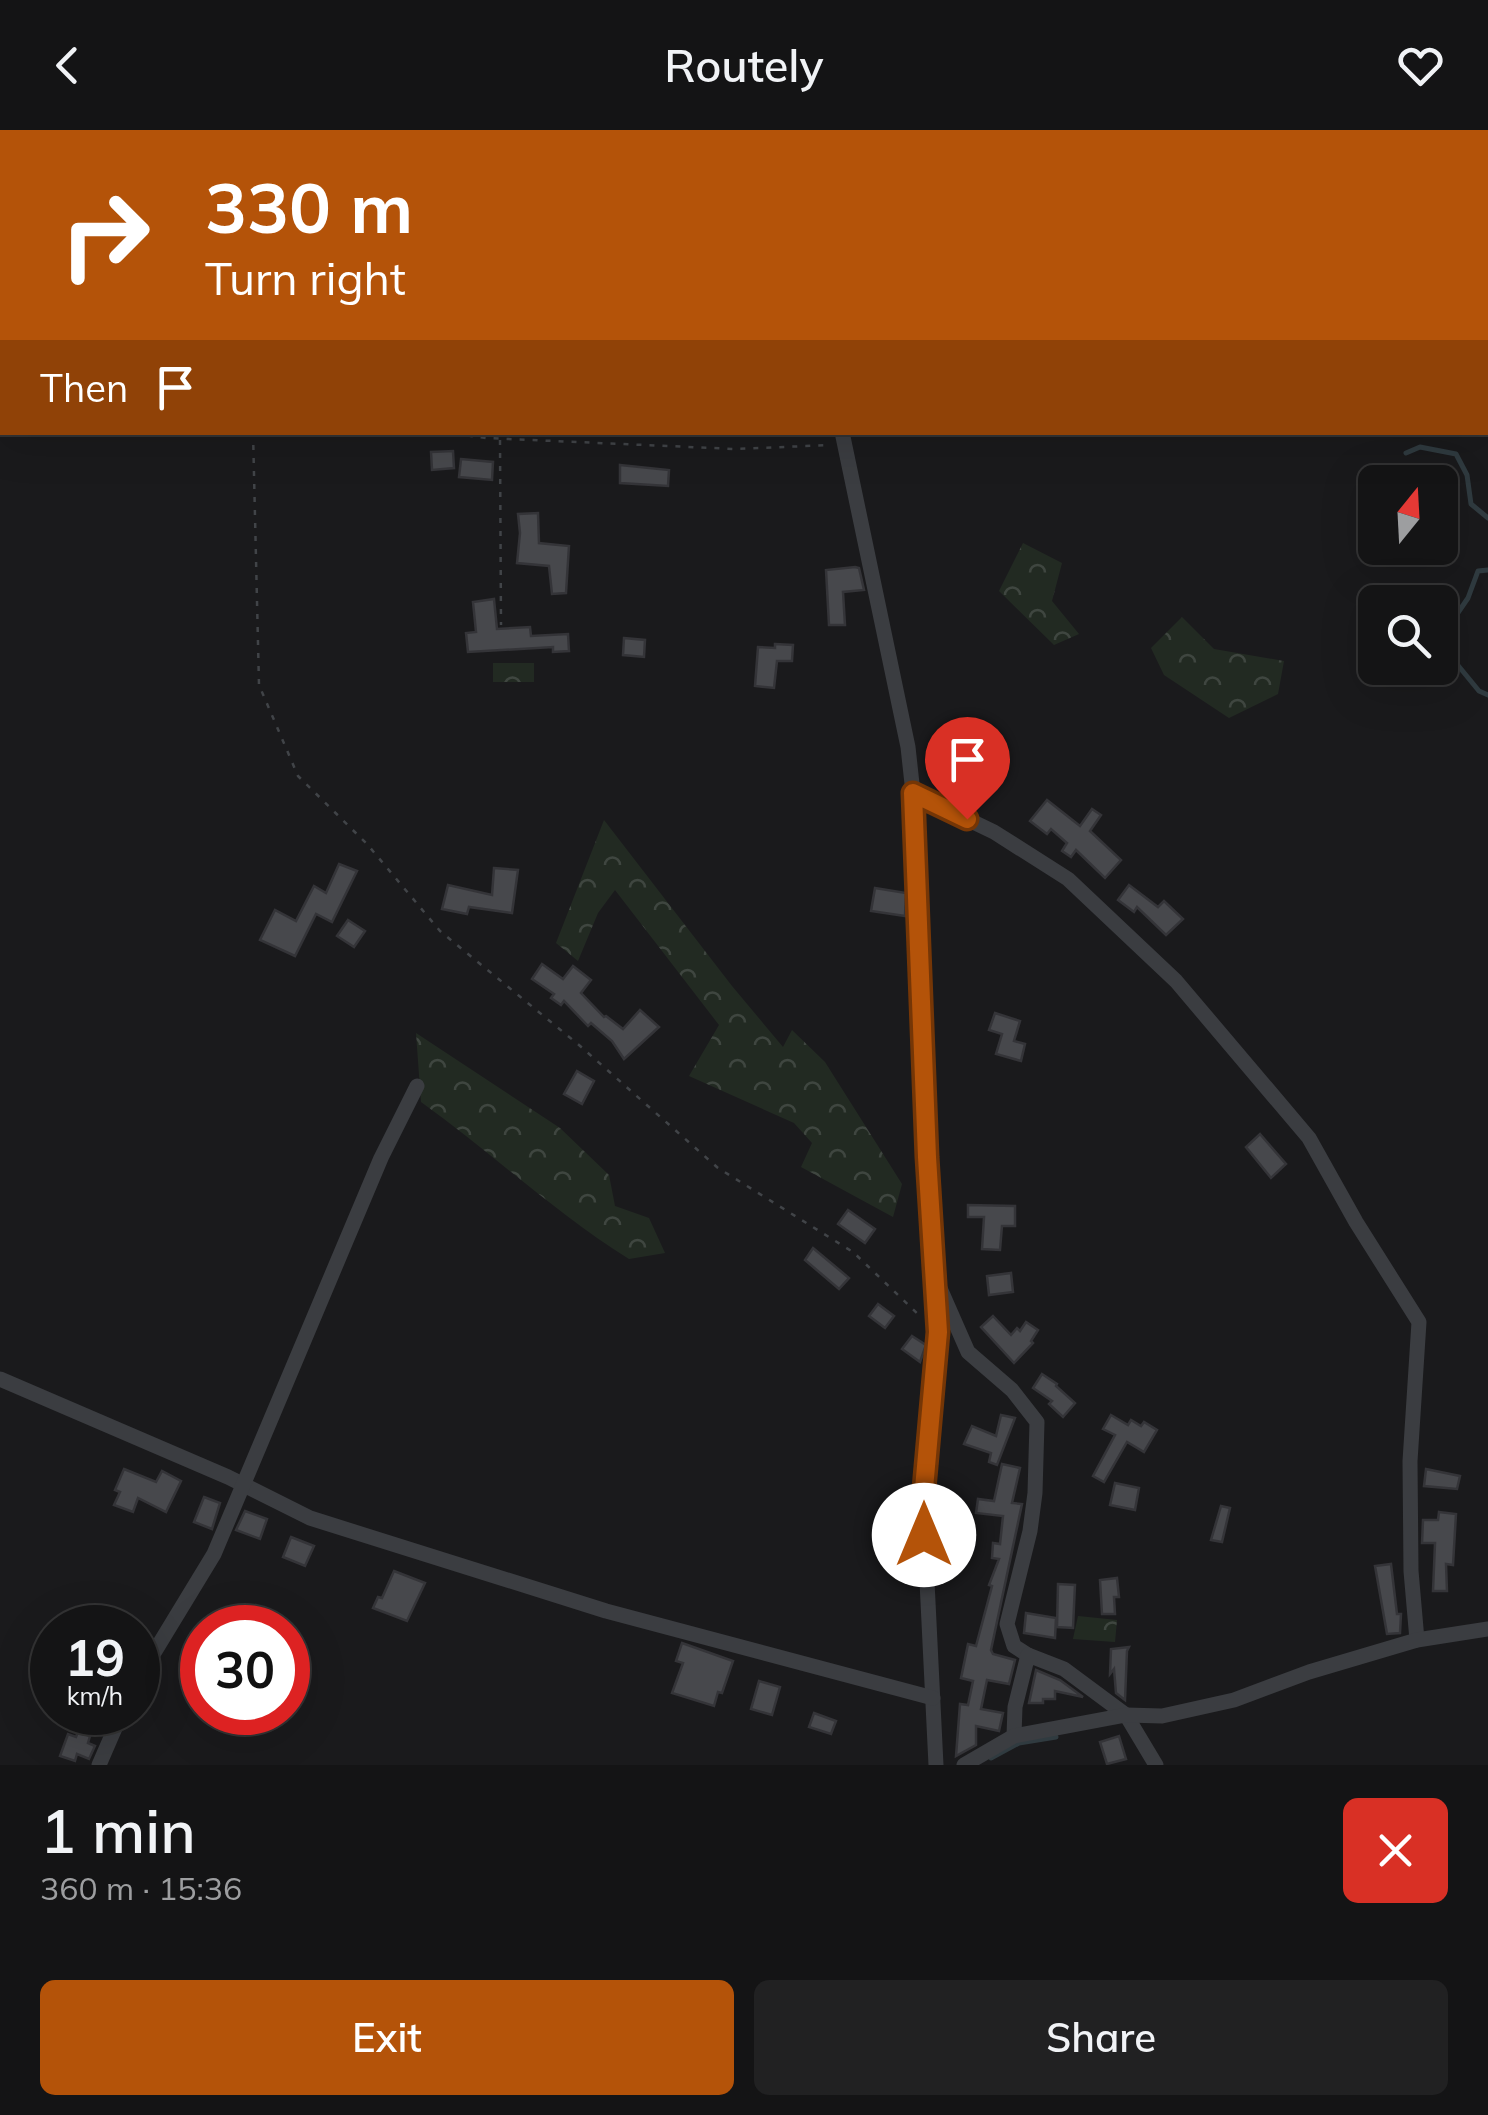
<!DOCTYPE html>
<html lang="en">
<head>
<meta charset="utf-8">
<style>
  :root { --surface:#141415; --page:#212122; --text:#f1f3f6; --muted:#9d9ea0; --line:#333334; --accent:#b45309 }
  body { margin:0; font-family:Mulish,sans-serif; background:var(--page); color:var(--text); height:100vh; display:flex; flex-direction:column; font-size:38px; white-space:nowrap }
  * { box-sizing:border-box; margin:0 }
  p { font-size:32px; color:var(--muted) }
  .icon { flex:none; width:55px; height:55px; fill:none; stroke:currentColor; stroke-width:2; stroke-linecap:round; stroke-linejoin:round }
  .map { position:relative; height:1635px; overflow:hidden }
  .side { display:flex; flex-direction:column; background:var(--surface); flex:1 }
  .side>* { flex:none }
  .guide { position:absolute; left:0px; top:0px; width:1490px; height:305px; box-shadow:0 10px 40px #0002,0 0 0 2px var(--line); background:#b45309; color:#fff; overflow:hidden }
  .needle { width:65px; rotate:18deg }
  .fabs { position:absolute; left:1358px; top:335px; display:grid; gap:20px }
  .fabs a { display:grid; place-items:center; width:100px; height:100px; border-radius:15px; background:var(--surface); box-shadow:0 10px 40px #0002,0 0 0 2px var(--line); font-size:50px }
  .speed { position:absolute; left:30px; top:1475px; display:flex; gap:20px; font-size:50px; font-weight:700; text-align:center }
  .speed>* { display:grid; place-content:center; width:130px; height:130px; border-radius:50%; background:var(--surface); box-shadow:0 10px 40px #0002,0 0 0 2px var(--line); line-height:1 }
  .speed small { font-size:25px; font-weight:400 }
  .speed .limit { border:15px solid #d22; background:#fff; color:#111 }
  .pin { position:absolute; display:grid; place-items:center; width:85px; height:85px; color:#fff; margin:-102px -42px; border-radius:50% 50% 50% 0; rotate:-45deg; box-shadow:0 0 10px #0007 }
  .pin .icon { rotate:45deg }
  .me { position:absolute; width:110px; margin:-55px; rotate:0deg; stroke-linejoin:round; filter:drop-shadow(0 0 8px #0008) }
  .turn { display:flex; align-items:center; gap:35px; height:210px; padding:0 40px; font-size:45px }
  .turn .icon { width:130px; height:130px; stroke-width:2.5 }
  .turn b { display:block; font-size:70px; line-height:85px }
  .then { display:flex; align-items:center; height:95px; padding:0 40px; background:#0003; gap:20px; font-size:38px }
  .round { display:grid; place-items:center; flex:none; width:105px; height:105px; border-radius:15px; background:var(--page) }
  .headline { display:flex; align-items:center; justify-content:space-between; height:170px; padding:0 40px }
  h1 { font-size:60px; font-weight:600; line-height:75px }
  .cta { display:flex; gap:20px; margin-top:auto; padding:20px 40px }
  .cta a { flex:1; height:115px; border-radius:15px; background:var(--accent); color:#fff; font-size:40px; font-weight:600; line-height:115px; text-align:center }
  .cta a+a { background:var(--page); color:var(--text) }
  header { display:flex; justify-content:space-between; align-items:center; height:130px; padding:0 40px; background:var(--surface); font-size:45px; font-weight:600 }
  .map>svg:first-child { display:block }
</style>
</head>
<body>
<header><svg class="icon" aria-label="back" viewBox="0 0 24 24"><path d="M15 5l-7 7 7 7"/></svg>Routely<svg class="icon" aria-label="heart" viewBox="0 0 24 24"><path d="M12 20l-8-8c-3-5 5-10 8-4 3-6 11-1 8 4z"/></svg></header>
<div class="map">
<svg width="1488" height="1635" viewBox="0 0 1488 1635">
  <defs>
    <pattern id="forest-crowns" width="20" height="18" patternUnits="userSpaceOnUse" patternTransform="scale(2.5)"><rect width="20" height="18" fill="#222a22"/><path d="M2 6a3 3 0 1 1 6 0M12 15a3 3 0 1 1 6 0" fill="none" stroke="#3f4640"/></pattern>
  </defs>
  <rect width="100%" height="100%" fill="#1a1a1c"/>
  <g fill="url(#forest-crowns)">
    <polygon points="1023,413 1062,433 1052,471 1079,504 1054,515 999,461"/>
    <polygon points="1182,487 1214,519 1284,531 1278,564 1229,588 1164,545 1151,518"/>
    <rect x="493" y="533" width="41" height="19"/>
    <polygon points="604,690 732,856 783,917 792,900 825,932 902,1054 893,1087 801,1037 812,1013 794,993 689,946 719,895 615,760 598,783 578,831 556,813"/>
    <path d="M416,903L560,998L609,1045L615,1076L649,1088L665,1123L629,1129C555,1083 492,1023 421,972Z"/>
    <polygon points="1078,1486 1117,1490 1115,1512 1073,1509"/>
  </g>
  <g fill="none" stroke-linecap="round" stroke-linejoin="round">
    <g stroke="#303b40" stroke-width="5">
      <polyline points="1406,323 1420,317 1456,324 1467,345 1471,374 1488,388"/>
      <polyline points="1488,440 1478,441 1468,468 1453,490 1447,522 1479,561 1488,565"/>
      <polyline points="991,1628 1019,1613 1056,1607"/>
    </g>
  </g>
  <g fill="#47484c" stroke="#343438" stroke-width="2.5">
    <polygon points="453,321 454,338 432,340 431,322"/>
    <polygon points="461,329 493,332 492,350 459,347"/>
    <polygon points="620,335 669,340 668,356 620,353"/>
    <polygon points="538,383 539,413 569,416 566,463 552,464 549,436 517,433 520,403 518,384"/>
    <polygon points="855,437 859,438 864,460 843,462 845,495 829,495 826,440"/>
    <polygon points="494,469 497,499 530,497 531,506 568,504 569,521 553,522 553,517 468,522 466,503 476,502 473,472"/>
    <polygon points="624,508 645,510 644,527 623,525"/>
    <polygon points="775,514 793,515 792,531 777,531 774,558 755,556 758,517 775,518"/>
    <polygon points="972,602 989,606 985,625 968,622"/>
    <polygon points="1047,670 1080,696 1092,679 1101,685 1090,701 1121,730 1105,748 1076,720 1071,727 1062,721 1067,713 1051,699 1047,704 1030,691"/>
    <polygon points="339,734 357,741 332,792 316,784 295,826 260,810 275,780 296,791 314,756 326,763"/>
    <polygon points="494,738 518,740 512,783 469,777 467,784 442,779 448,755 492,765"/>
    <polygon points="1129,755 1158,777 1164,771 1183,789 1166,805 1137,777 1134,782 1118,770"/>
    <polygon points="875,758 906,763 905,786 871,781"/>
    <polygon points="348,790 365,801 354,817 337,806"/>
    <polygon points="542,834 563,849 573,836 591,850 581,863 604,887 606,886 623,899 640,880 659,897 624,929 612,911 591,893 588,896 564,871 561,875 551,868 554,864 532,849"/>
    <polygon points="995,883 1020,891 1014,911 1025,914 1021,931 996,924 1002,904 989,900"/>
    <polygon points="577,941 594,951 582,974 564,964"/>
    <polygon points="1260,1004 1286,1034 1271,1048 1246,1017"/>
    <polygon points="968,1075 1015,1076 1015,1096 1002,1096 1000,1120 982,1119 984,1087 968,1087"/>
    <polygon points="848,1080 875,1099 865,1113 838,1094"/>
    <polygon points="813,1118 849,1148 839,1159 805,1130"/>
    <polygon points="1011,1143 1013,1162 989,1165 987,1146"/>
    <polygon points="878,1174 894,1186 885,1198 869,1186"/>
    <polygon points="993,1186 1011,1205 1017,1198 1020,1201 1026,1192 1038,1200 1031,1211 1033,1213 1014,1233 981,1197"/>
    <polygon points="912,1206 926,1215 920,1232 902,1219"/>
    <polygon points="1042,1244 1057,1254 1056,1256 1075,1273 1063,1287 1049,1274 1052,1271 1033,1258"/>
    <polygon points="1001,1285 1015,1288 997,1335 989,1332 991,1323 964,1314 972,1296 996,1306"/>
    <polygon points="1111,1285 1128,1295 1131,1290 1141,1296 1144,1292 1157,1300 1144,1322 1127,1312 1104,1352 1093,1346 1115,1305 1103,1299"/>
    <polygon points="1002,1334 1020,1338 1012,1373 1022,1374 991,1520 993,1524 1015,1530 1009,1554 987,1550 981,1579 1003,1583 999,1601 976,1596 976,1615 956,1626 960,1574 968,1575 973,1551 961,1548 968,1514 976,1516 992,1456 989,1455 999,1429 992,1428 993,1413 1000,1414 1003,1386 976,1383 978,1369 994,1371"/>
    <polygon points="124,1339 156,1352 162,1341 181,1351 166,1382 138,1368 133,1382 114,1375 120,1362 115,1360"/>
    <polygon points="1426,1339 1460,1346 1457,1359 1424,1356"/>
    <polygon points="1115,1353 1139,1358 1135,1380 1110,1375"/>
    <polygon points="204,1367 220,1373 212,1399 194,1392"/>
    <polygon points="1221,1376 1230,1378 1222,1412 1211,1410"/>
    <polygon points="245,1381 267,1389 260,1409 236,1400"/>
    <polygon points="1439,1382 1456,1384 1453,1435 1446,1434 1447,1461 1433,1461 1435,1413 1422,1413 1423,1390 1438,1390"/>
    <polygon points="291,1407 314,1416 305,1436 283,1427"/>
    <polygon points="1391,1434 1397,1484 1401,1484 1400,1503 1387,1504 1375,1436"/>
    <polygon points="394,1441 425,1453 407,1491 373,1478 378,1467 382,1468"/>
    <polygon points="1117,1448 1119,1467 1114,1467 1115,1484 1102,1484 1100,1450"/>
    <polygon points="1058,1454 1075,1455 1073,1498 1057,1497"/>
    <polygon points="1026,1483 1056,1488 1055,1508 1024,1503"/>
    <polygon points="682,1513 733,1531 722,1563 718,1562 714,1576 672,1563 683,1533 676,1531"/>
    <polygon points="1129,1517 1127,1521 1125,1570 1116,1563 1114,1539 1110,1544 1111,1519"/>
    <polygon points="1036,1540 1060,1550 1083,1567 1055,1561 1055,1569 1043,1569 1043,1573 1029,1573"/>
    <polygon points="759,1551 780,1557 772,1585 751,1579"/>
    <polygon points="814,1583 836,1591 831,1604 809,1597"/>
    <polygon points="78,1602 90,1606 88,1613 95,1616 89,1629 77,1624 75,1631 60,1626 68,1604 76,1607"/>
    <polygon points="1119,1606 1126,1629 1107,1634 1100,1612"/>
  </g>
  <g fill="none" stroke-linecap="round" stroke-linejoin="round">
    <g stroke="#414448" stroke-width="2.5" stroke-dasharray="5 8" stroke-linecap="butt">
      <polyline points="287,0 287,2"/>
      <polyline points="0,131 2,133"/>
      <polyline points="253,302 259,555 298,646 367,714 440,801 579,915 718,1038 853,1122 922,1188"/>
      <polyline points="442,302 486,308 735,319 830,315"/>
      <polyline points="500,310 501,495"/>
    </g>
    <g stroke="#3b3d41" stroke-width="15">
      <polyline points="351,0 358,2"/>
      <polyline points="688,0 691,2"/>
      <polyline points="778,0 778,2"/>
      <polyline points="418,2 421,0"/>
      <polyline points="842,302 908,617 913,663 927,1027 938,1203 923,1370 936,1635"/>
      <polyline points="913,663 994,702 1068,749 1176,851 1309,1008 1356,1092 1419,1192 1410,1331 1411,1441 1417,1510"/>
      <polyline points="939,1156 968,1222 1012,1260 1037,1292 1035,1363 1030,1401 1007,1494 1014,1516 1028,1525"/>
      <polyline points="0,1249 228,1347 310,1388 606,1481 933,1568"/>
      <polyline points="138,1549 214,1424 381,1028 417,956"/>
      <polyline points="1014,1606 1015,1577 1028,1525 1064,1539 1126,1585 1156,1635"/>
      <polyline points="99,1635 122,1582"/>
      <polyline points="964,1635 1014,1606 1126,1585 1162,1586 1234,1570 1309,1542 1417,1510 1488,1499"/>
    </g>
  </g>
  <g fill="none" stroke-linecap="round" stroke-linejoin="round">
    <defs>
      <polyline id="route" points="924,1405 923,1370 938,1202 927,1027 913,663 967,689"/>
    </defs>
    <use href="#route" stroke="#753606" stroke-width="25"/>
    <use href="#route" stroke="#b45309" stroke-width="18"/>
  </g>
</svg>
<div class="fabs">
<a><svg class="needle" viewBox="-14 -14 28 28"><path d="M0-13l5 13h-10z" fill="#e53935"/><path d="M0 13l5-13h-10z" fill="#9d9ea0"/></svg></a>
<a><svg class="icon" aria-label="search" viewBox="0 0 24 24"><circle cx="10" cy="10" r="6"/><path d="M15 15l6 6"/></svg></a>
</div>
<div class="speed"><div>19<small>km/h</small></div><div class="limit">30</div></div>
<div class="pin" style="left:967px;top:689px;background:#d93025"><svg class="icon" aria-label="arrive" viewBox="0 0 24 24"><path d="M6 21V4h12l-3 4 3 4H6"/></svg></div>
<svg class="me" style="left:924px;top:1405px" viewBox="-20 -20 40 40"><circle r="19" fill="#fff"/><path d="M0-13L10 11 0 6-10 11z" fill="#b45309"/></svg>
<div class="guide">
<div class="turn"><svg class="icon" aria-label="right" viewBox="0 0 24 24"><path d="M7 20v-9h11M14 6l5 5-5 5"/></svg><div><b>330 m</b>Turn right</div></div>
<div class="then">Then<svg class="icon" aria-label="arrive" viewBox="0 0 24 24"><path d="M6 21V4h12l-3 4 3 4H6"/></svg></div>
</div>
</div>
<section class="side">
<div class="headline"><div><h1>1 min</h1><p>360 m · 15:36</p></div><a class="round" style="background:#d93025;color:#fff"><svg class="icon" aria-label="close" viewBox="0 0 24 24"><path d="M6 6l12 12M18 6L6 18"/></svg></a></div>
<div class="cta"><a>Exit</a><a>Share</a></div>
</section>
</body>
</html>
